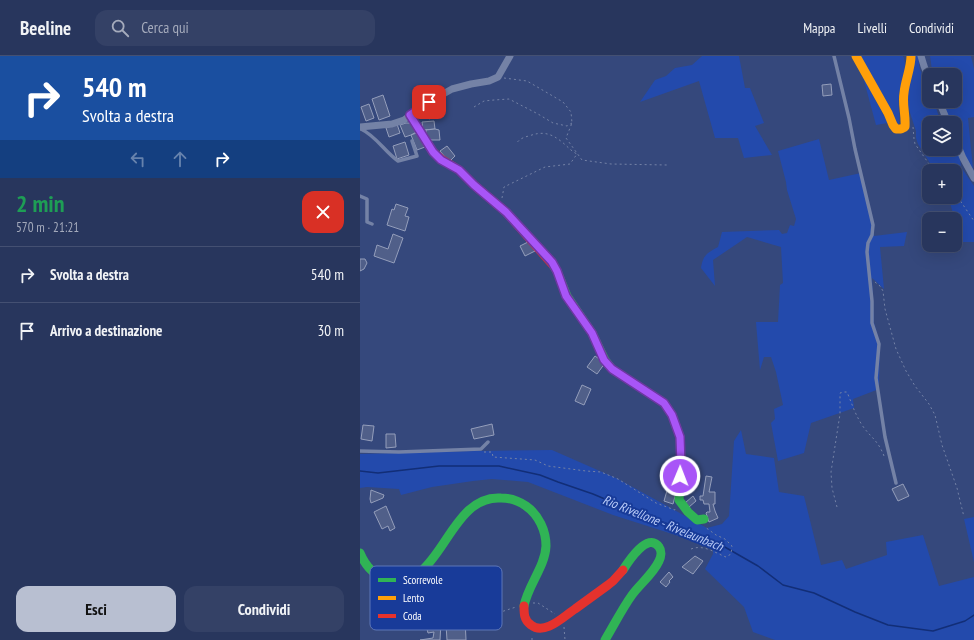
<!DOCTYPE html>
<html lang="it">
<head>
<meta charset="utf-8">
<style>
  :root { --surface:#28365d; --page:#344166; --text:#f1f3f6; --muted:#a5abbc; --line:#445072; --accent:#b8bfd1 }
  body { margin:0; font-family:"PT Sans Narrow",sans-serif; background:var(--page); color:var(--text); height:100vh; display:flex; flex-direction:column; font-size:15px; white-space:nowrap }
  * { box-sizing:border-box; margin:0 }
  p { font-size:13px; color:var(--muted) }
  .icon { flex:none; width:22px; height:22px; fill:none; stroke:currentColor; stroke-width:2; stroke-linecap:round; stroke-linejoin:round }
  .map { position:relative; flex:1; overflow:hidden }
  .side { display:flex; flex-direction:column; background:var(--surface); width:360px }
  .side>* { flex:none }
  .top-card { background:#1a4fa0; color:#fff; overflow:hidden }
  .tools { position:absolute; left:562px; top:12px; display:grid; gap:8px }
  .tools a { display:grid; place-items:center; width:40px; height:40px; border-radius:8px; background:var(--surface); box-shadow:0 4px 16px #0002,0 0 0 1px var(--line); font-size:20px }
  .pin { position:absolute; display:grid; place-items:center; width:34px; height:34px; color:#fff; margin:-17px; border-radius:8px; box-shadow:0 2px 6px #0006 }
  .me { position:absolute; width:44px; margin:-22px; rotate:1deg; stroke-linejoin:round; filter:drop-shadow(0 0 3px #0008) }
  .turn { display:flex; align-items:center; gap:14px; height:84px; padding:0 16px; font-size:18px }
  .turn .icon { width:52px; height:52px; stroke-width:2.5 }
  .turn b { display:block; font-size:28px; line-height:34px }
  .lanes { display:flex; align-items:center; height:38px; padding:0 16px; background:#0003; justify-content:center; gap:20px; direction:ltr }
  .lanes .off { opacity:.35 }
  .round { display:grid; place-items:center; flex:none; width:42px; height:42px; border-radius:12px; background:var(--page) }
  .overview { display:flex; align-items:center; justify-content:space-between; height:68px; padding:0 16px }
  h1 { font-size:24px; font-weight:800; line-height:30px; color:#1e9e55 }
  .primary-button { display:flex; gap:8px; margin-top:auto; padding:8px 16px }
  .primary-button a { flex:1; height:46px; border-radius:12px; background:var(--accent); color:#111; font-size:16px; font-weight:800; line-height:46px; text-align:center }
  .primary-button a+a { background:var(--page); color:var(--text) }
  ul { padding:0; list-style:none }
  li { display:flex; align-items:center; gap:12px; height:56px; padding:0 16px; border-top:1px solid var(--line) }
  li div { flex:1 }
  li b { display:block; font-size:15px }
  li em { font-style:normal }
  header { display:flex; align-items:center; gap:24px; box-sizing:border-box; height:56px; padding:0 20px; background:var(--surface); border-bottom:1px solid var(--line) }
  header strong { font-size:19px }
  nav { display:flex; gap:22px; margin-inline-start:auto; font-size:14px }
  .search { width:280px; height:36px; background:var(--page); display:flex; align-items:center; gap:10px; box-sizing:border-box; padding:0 14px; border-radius:12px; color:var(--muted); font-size:15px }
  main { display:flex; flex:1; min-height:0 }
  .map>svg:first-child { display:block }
</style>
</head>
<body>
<header>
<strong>Beeline</strong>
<div class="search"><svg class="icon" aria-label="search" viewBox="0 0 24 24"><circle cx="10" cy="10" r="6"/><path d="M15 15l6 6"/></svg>Cerca qui</div>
<nav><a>Mappa</a><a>Livelli</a><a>Condividi</a></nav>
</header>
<main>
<section class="side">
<div class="top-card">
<div class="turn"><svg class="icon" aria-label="right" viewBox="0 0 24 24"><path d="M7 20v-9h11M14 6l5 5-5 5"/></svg><div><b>540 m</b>Svolta a destra</div></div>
<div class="lanes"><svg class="icon off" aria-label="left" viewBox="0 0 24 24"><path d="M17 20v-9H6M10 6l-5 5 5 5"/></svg><svg class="icon off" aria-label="ahead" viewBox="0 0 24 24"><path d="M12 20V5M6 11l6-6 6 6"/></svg><svg class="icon" aria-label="right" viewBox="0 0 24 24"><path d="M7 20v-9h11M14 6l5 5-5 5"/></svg></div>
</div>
<div class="overview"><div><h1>2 min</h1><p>570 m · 21:21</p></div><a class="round" style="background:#d93025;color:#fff"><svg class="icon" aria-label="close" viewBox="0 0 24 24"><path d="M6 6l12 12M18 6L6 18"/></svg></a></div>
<ul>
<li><svg class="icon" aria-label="right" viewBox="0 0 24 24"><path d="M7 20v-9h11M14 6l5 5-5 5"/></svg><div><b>Svolta a destra</b></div><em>540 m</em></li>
<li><svg class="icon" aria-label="arrive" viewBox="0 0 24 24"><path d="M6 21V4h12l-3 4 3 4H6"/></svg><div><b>Arrivo a destinazione</b></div><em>30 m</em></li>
</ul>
<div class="primary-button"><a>Esci</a><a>Condividi</a></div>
</section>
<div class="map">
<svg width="614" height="584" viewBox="0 0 614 584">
  <rect width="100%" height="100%" fill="#35487c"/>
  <g fill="#234aac">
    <polygon points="342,0 379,0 385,32 390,32 404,67 395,70 412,99 384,102 378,82 355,82 339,25 280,46 295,24 306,20 315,12 332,9"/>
    <path d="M499,0H543C549,12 540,27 539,40C537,49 541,59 539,68H537Z"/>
    <polygon points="553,0 558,0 560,14 569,30 569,45 574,45 578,58 584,67 569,67 569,93 595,93 595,90 600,102 601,111 614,130 614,186 595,186 595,163 593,163 593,157 588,141 595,141 595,115 575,115 558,88 556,82 556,75 553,66 546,44"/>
    <polygon points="570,0 611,0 614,13 614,61 608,62 613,113 605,102 595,78 595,67 590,67 581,45 595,45 595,19 571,19 572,14"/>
    <polygon points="503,21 528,67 516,69"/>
    <path d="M459,83L469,124L501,117L514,180L547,176L544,190L520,191L524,233L512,222L514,267L520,287L519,333L493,343L494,352L451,367L444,397L418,405L411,367L415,363L414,353L423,349L416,316L411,301H404L400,314L396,266H418L420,229L423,227L421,191L387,181L353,204L355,230L341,212C343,199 347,197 358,191L362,176L419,174L422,178L427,177L430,169L434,170L436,163L427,134L426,126L418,95Z"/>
    <polygon points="381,374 386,398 414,402 419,436 444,440 461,509 482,504 486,513 527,499 526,486 563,479 579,530 614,521 614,584 415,584 393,576 384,551 345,513 353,498 353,491 253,459 168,426 132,423 113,425 72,431 41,439 39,433 7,431 0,432 0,398 116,395 192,394 258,423 347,472 362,468 369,460 374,385"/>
    <polygon points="614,461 614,506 604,463"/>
  </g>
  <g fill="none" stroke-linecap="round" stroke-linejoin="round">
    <polyline stroke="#122e77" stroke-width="1.5" points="0,415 18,417 79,410 139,410 180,419 198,426 233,438 278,457 356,486 398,510 423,529 454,537 495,556 528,569 573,575 605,565 614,559"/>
  </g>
  <g fill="#505f89" stroke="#949ebb">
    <polygon points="471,28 472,39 463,40 462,29"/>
    <polygon points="23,39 30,60 19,64 12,43"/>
    <polygon points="68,47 71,52 75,50 78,55 75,56 76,59 69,63 62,51"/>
    <polygon points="9,48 14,62 6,65 1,51"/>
    <polygon points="74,65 75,73 63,74 62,66"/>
    <polygon points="46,67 53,67 58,75 51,79 45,81 40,69"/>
    <polygon points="37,68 40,77 29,81 26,72"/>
    <polygon points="75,73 79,74 80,84 66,84 66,74"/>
    <polygon points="59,76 65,91 57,94 51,79"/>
    <polygon points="45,86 49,99 37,103 33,90"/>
    <polygon points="87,90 95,100 89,106 80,95"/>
    <polygon points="36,148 48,152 45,160 49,161 45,175 27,169 32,153 34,154"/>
    <polygon points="33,178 43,182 34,207 14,200 17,189 28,193"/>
    <polygon points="170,185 175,195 165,200 160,190"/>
    <polygon points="0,203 5,203 7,207 4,213 0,215"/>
    <polygon points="235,300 245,307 237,318 227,311"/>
    <polygon points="222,329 231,333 224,349 215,345"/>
    <polygon points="132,368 134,379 114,383 111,373"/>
    <polygon points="3,369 14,370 12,385 1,383"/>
    <polygon points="26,378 35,378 36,391 26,392"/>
    <polygon points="346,420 352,421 349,436 355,436 355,448 353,448 355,455 358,462 349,466 346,457 347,456 350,456 349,448 344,448 343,444 340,444 340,440 343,440"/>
    <polygon points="312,427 318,429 313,448 304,445 308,431 309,432"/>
    <polygon points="543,428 549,440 538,445 532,433"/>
    <polygon points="11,434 24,439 23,442 11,447 10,443"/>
    <polygon points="333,440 336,445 329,451 325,447"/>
    <polygon points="26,450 35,472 30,475 28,470 22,473 14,456"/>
    <polygon points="335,500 343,505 333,518 322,511"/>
    <polygon points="309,516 313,521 309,525 310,526 306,531 300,526"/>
    <polygon points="71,546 81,566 80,584 60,584 73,582 74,576 68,577 61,549"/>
    <polygon points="105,563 106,584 87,584 86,569 98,569 99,564"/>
  </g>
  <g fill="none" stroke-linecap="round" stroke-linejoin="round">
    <g stroke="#7482a6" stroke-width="1" stroke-dasharray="2 3" stroke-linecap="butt">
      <polyline points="144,22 167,25 203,46 211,56 212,67 206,82 222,104 251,108 307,109"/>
      <polyline points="114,51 124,45 134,44 149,43 178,58 193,67 207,70 212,67"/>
      <polyline points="553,71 554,83 555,88 574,115"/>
      <polyline points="595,137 614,165"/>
      <path d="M142,142L144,131L185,111L210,108L217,98C211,95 207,90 202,86C191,77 182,75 169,80C164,81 159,83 156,88"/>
      <polyline points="515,226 520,230 523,235 525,253 536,293 546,315 555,330 569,348 575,359 582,389 597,432 604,461"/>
      <polyline points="124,396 132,396 133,401 175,404 188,410 226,415 241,416 258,423 296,447 315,454 315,452"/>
      <path d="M477,451L472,432L471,416L480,358V337L484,336H487C492,348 495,358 502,369C510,381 518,384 524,400"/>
      <path d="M331,493C344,488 355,497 366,501L371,498L372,490L365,483L356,479L345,471"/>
      <polyline points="173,547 178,547 195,558"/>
      <path d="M99,560C118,565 137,557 156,551"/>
      <polyline points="204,571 205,584"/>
      <polyline points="172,584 172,579"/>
    </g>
    <g stroke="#7482a6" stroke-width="3.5">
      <polyline points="474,0 489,62 495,93 513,169 512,179 508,187 507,196 512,245 512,267 519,288 516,322 525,381 536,427"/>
      <path d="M1,73C16,80 25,96 38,105L57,100L52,85"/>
      <polyline points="0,140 7,143 7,166 12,168"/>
      <polyline points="0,395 39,396 121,393 128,386"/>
      <polyline points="312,425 315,415 316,402"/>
      <polyline points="54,520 78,551 94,559"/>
    </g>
    <g stroke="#7482a6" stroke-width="7">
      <polyline points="561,0 564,10 569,23"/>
      <polyline points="579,45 588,67"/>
      <polyline points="0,71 32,68 44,64 69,46 92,33 111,28 129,25 138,21 150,0"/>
      <polyline points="595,83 603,102 614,122"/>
    </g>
    <g stroke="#30b455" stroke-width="9">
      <polyline points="193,209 197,215 207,240 232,277 245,304 252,313 304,347 312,359 320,381 321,408 319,444 328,456 337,464 344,463"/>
      <path d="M0,497C5,509 14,520 28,523C81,537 87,438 141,442C151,442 159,445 166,450C179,459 186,475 186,490C185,511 168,529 164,550"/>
      <path d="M245,584C254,569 262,553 272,539C280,528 293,518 299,505C301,501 302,495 299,491C288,475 268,506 263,514"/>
    </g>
    <path stroke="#ff9f0a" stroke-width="9" d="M496,0L528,57L533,69L536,73H541L545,71C546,59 542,48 544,37C545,25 551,12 551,0"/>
    <g stroke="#e5322d" stroke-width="9">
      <polyline points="50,59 73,96 81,103 99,114 114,129 146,156 193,209"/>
      <path d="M164,550C164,558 164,564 171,569C185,580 204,560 215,553C226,545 237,537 248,529L253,525L263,514"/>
    </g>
  </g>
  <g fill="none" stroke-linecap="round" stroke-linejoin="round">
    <defs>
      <polyline id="route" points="69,46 50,59 73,96 81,104 99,114 114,129 146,156 192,206 197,215 206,240 232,277 244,304 252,313 304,347 312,359 320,381 321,408 320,420"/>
    </defs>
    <use href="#route" stroke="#6d37a1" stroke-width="10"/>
    <use href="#route" stroke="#a855f7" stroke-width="7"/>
  </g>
  <g text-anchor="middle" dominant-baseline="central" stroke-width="4" stroke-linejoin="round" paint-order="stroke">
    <g font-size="13" font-style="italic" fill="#b9cbf8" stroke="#183b99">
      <text transform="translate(303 467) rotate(22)">Rio Rivellone - Rivelaunbach</text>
    </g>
  </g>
  <rect x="10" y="510" width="132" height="64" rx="6" fill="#183b99" stroke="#5d76b8" stroke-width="1"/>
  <rect x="18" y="522" width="18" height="4" fill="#30b455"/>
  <rect x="18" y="540" width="18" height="4" fill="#ff9f0a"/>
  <rect x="18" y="558" width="18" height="4" fill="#e5322d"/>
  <g font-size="11" fill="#fff">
    <text x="43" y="528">Scorrevole</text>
    <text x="43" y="546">Lento</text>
    <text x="43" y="564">Coda</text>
  </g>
</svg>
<div class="tools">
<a><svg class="icon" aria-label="sound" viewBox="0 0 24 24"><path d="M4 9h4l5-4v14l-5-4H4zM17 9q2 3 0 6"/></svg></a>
<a><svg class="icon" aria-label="layers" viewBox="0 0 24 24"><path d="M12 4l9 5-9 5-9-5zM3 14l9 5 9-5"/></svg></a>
<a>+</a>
<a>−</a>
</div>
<div class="pin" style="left:69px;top:46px;background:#d93025"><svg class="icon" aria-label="arrive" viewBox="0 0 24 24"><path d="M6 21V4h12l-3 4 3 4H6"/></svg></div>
<svg class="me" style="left:320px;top:420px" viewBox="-20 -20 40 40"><circle r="17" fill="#a855f7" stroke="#fff" stroke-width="3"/><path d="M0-11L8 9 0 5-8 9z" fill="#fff"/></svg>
</div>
</main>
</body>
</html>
